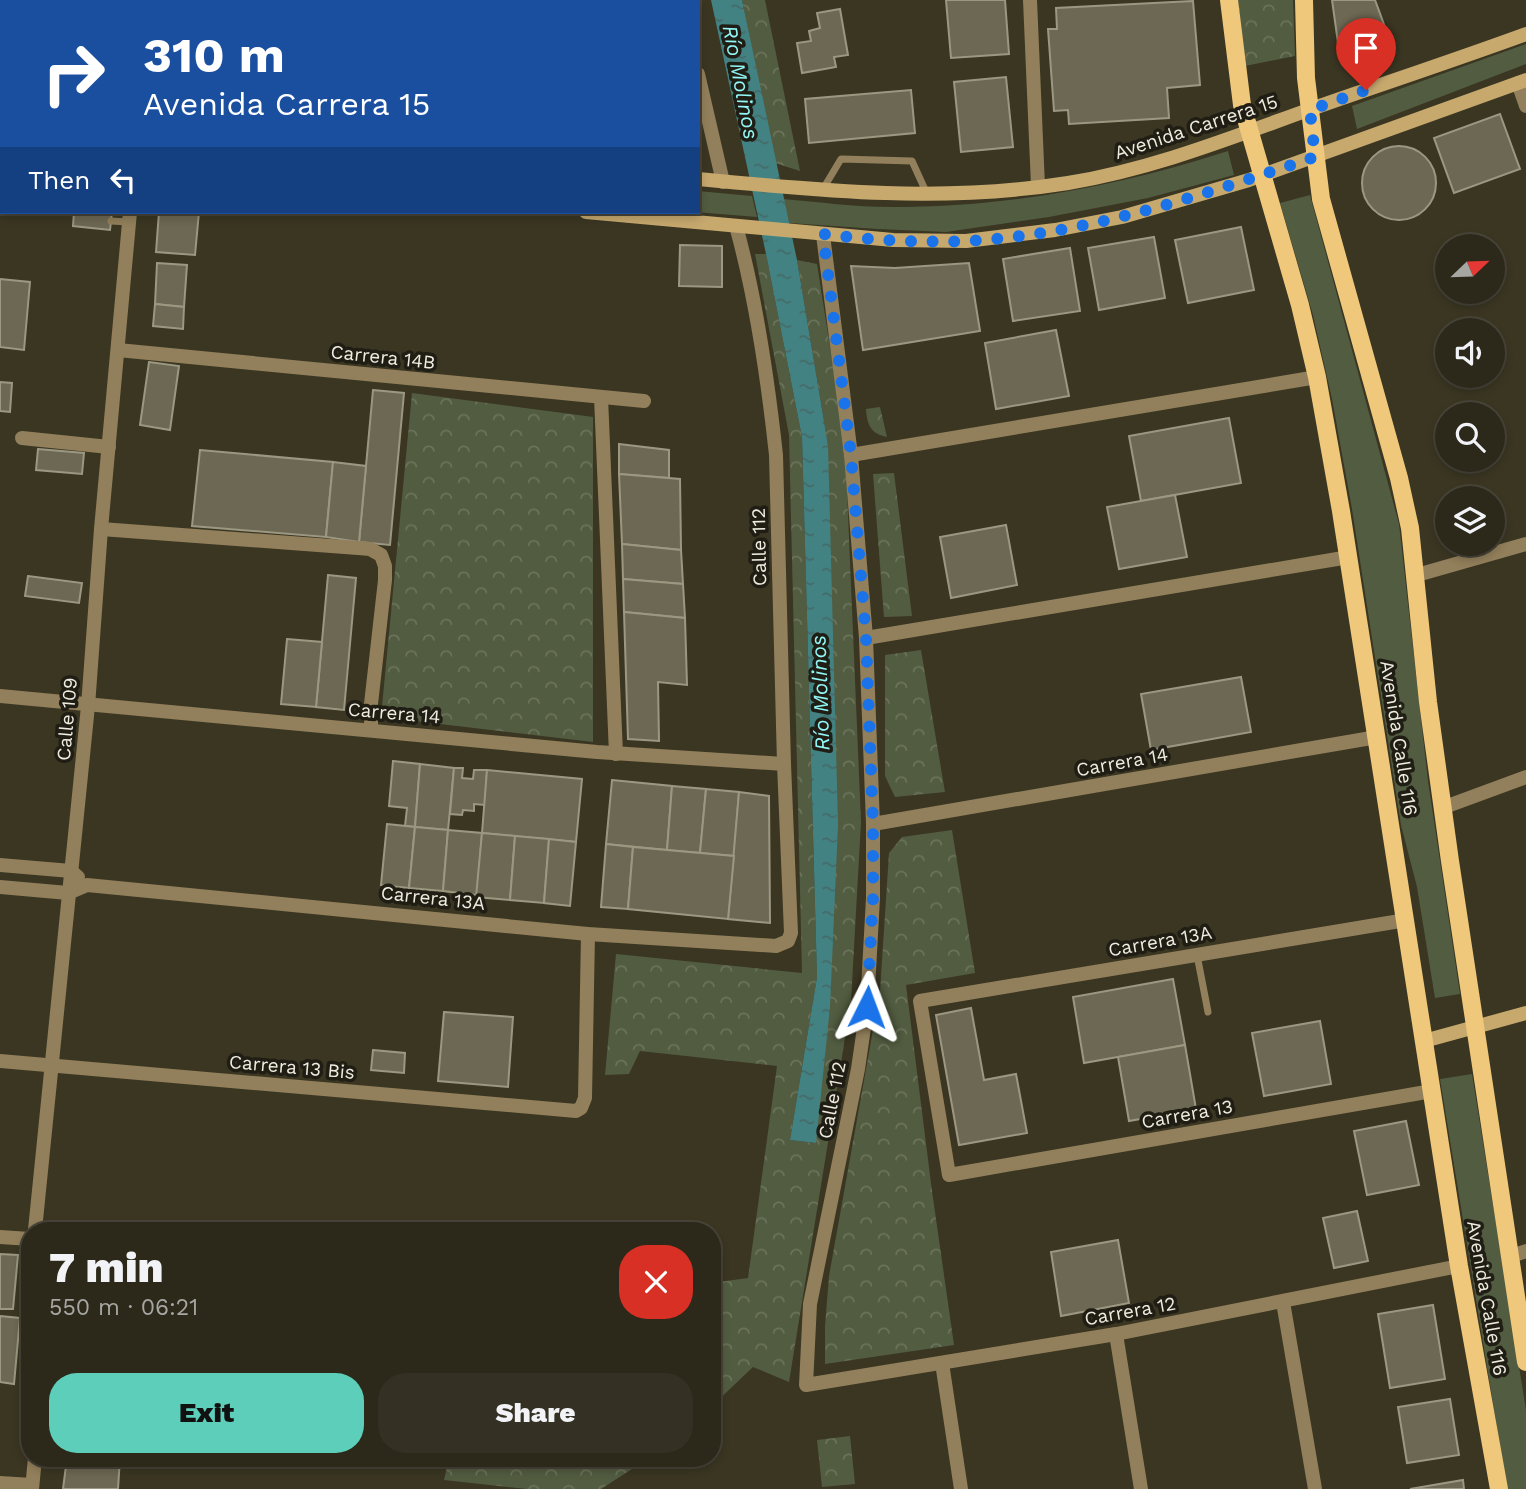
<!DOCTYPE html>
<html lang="en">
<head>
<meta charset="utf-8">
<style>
  :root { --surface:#2c281a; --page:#343023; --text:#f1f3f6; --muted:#a6a6a2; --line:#484439; --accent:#5dceb9 }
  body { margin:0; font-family:"Work Sans",sans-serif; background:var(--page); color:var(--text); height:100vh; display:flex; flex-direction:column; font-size:26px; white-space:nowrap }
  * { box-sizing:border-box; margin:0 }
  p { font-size:23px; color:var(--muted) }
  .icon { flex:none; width:38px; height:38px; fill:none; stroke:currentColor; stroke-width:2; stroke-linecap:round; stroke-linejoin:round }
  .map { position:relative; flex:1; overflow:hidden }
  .details { position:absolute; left:21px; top:1222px; width:700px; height:245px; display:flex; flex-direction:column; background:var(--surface); border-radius:28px; box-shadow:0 4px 10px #0003,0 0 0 2px var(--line) }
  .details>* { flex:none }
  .top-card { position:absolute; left:0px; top:0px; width:700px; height:214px; box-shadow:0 4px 10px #0003,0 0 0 2px var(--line); background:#1a4fa0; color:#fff; overflow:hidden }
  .needle { width:46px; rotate:67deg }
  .controls { position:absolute; left:1435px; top:234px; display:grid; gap:14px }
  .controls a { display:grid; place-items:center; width:70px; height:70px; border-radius:50%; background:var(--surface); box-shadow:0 4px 10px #0003,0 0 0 2px var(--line); font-size:35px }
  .pin { position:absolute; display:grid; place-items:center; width:60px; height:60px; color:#fff; margin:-72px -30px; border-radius:50% 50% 50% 0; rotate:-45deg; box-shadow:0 0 7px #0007 }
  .pin .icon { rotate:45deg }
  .me { position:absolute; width:77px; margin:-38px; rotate:3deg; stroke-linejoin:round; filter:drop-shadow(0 0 5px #0008) }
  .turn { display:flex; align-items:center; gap:24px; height:147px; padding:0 28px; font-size:32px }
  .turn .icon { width:91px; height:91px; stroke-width:2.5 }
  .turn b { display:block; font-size:49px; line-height:60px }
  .then { display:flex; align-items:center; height:66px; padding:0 28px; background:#0003; gap:14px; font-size:26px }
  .round { display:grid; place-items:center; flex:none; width:74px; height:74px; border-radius:28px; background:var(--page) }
  .summary { display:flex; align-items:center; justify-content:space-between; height:119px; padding:0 28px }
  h1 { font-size:42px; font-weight:800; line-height:52px }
  .action { display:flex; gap:14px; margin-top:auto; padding:14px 28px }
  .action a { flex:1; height:80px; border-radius:28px; background:var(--accent); color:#111; font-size:28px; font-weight:800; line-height:80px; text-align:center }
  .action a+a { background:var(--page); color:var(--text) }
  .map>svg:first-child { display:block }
</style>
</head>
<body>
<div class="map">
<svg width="1526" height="1489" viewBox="0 0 1526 1489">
  <defs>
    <pattern id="park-crowns" width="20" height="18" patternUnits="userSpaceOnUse" patternTransform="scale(1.75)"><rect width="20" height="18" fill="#525c40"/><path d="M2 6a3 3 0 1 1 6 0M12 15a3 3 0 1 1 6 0" fill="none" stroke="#6b745b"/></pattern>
    <pattern id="water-ripples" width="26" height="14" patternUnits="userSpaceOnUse" patternTransform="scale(1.75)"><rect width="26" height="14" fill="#438282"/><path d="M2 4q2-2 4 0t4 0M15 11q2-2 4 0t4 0" fill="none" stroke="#456a69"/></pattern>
  </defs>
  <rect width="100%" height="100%" fill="#3a3622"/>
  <g fill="#525c40">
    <polygon points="1526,44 1526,64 1357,129 1352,106"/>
    <path d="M1228,151L1234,175L1148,198L1049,217L946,232L878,229L789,223L783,199C819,202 855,207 890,207C1008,207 1116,187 1228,151Z"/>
    <polygon points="698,191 752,196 757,217 695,212 698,212"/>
    <polygon points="1310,195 1399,524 1428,781 1460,994 1435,998 1417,887 1401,825 1352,509 1332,399 1313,315 1280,203"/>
    <polygon points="1472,1074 1526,1410 1526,1489 1507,1489 1440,1079"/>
  </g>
  <g fill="url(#park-crowns)">
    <polygon points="742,0 765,0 800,171 775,163"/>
    <polygon points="1238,0 1293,0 1295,56 1245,66"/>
    <polygon points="755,254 766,254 802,437 817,977 790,1140 815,1143 828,445 797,260 817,264 845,443 861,822 851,1001 789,1382 753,1367 712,1406 712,1283 748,1278 777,1066 640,1051 629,1074 605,1075 616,954 802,973 789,435"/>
    <polygon points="412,393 593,417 593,742 381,717"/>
    <path d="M880,407L887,437C871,434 867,425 866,409Z"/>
    <polygon points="894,473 912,616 884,617 873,474"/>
    <polygon points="921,650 945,792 895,797 885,776 885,655"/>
    <polygon points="952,830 975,973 906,985 932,1191 954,1345 825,1364 825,1326 829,1276 880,991 889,853 902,837"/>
    <polygon points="850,1436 855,1484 822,1487 817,1440"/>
    <polygon points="449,1458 649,1458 601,1489 527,1489 444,1480"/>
  </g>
  <polygon fill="url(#water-ripples)" points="711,0 742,0 797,260 828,445 838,825 830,1007 816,1143 790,1140 817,977 802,437 766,254"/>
  <g fill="#6d6853" stroke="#9c9781" stroke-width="2">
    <rect x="42" y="0" width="63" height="2"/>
    <polygon points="169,0 221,0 169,2"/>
    <polygon points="292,0 350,0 292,2"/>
    <polygon points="946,0 1005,0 1009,54 951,58"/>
    <polygon points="1332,0 1375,0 1389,38 1340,57"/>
    <polygon points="1193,1 1200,85 1167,88 1169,118 1069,124 1068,110 1054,111 1048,29 1057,29 1056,8"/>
    <polygon points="840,9 848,55 834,57 836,67 802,73 797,43 811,41 809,31 820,28 817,13"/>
    <polygon points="1006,77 1013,147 961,152 954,82"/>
    <polygon points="911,90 915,133 809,143 805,99"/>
    <polygon points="1500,114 1520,169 1454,193 1434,138"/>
    <circle cx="1399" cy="183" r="37"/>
    <polygon points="74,212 112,212 110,230 73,226"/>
    <polygon points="159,212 199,212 195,255 156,252"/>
    <polygon points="1241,227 1254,290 1188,303 1175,240"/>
    <polygon points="1154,237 1165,298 1099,310 1088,248"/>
    <polygon points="680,245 722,246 722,287 679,286"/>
    <polygon points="1070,248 1080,311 1013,321 1003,259"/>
    <polygon points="157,263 187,265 184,307 155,304"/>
    <polygon points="969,263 980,331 863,350 851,266 895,268"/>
    <polygon points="0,279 30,282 24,350 0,347"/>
    <polygon points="155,304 184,307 183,329 153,326"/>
    <polygon points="1056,330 1069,396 996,409 985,343"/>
    <polygon points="149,362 179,366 170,430 140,425"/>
    <polygon points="0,382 12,383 10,412 0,411"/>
    <polygon points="373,390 404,393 390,545 359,542"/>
    <polygon points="1229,418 1241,483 1141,501 1129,436"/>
    <polygon points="619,444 669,450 669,478 619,474"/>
    <polygon points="38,449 84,453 82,474 36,470"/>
    <polygon points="200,450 333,462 326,537 192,526"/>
    <polygon points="333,462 366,466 359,542 326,537"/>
    <polygon points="619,474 680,479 681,550 622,544"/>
    <polygon points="1175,495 1187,557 1119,569 1107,507"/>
    <polygon points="1006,525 1017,585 951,598 940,537"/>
    <polygon points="622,544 681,550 683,584 623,579"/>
    <polygon points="328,575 356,578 344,710 316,707"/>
    <polygon points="28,576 82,583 79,603 25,596"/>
    <polygon points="623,579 683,584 685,618 624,612"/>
    <polygon points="624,612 685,618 687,685 658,682 659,741 628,739"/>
    <polygon points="287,639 322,642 316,707 281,704"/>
    <polygon points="1241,677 1251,732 1151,750 1141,694"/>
    <polygon points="393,761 420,764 415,827 405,826 407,808 389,806"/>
    <polygon points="420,764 454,768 448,830 415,827"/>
    <polygon points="454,768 463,768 462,778 473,779 474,770 487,770 485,805 474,804 474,811 463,810 462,815 450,814"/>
    <polygon points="487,770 582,779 576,842 482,833"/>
    <polygon points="612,780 672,786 667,850 606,844"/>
    <polygon points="672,786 706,789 700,853 667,850"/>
    <polygon points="706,789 739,792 734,856 700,853"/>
    <polygon points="739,792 769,796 770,923 728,919"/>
    <polygon points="387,824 415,827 409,888 381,885"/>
    <polygon points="415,827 448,830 443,891 409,888"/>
    <polygon points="448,830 482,833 477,895 443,891"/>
    <polygon points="482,833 515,836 510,900 476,897"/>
    <polygon points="515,836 549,839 544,903 510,900"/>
    <polygon points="549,839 576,842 570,906 544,903"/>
    <polygon points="606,844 633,847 628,909 601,907"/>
    <polygon points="633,847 734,856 728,919 628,909"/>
    <polygon points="1173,979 1185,1045 1084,1063 1073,997"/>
    <polygon points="971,1008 984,1080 1016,1074 1027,1133 959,1145 936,1015"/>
    <polygon points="444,1012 513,1017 508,1087 438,1081"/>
    <polygon points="1320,1021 1331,1084 1264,1096 1252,1033"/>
    <polygon points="1185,1045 1196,1109 1129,1121 1118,1057"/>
    <polygon points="373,1050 405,1053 404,1073 371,1070"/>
    <polygon points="1406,1121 1419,1185 1367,1195 1354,1131"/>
    <polygon points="1357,1211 1368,1261 1334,1268 1323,1218"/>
    <polygon points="1118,1240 1129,1303 1061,1316 1051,1252"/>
    <polygon points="0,1254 18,1255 13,1309 0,1309"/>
    <polygon points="1433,1305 1445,1379 1390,1388 1378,1314"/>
    <polygon points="0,1316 20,1318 14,1384 0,1382"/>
    <polygon points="1450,1399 1459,1455 1407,1463 1398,1407"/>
    <polygon points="67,1458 120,1458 118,1489 63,1489"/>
    <polygon points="1463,1480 1464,1489 1410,1489"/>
  </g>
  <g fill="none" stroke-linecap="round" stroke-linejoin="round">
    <g stroke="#927f5b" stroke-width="7">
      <polyline points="823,189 841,159 912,161 927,194"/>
      <polyline points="111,221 129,222"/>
      <polyline points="1197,955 1208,1012"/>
    </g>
    <g stroke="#927f5b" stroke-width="14">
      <polyline points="683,0 684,2"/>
      <polyline points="1030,0 1038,186"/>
      <polyline points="386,2 386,0"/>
      <polyline points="698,74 723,182"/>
      <polyline points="1518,83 1526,106"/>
      <polyline points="823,235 851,455 866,638 873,824 873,898 867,1007 858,1069 810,1304 806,1385 1116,1334 1459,1266"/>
      <polyline points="118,350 644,401"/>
      <polyline points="601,397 616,754"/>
      <polyline points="22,438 109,447"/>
      <polyline points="851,455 1317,377"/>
      <polyline points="101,529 358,548 370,549 381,555 385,566 385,580 371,704 371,730"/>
      <polyline points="1417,575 1526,544"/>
      <polyline points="866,638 1349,557"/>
      <polyline points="0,696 597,752 784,764"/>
      <polyline points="1442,808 1526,777"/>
      <polyline points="873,824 1377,737"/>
      <polyline points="0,865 71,871 78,877"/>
      <path d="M0,887L68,893L87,885L588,934L776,946L788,941L791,933L784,764L776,455C768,381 756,298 736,226"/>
      <polyline points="1406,920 920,1001 949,1175 1432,1091"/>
      <polyline points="0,1061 576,1111 581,1108 585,1098 588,934"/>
      <polyline points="35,1230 88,706 101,529 130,212"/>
      <polyline points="0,1237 30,1239"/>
      <polyline points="1509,1257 1526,1251"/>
      <polyline points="1283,1302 1315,1489"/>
      <polyline points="1116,1334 1141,1489"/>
      <polyline points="942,1363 961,1489"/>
      <polyline points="0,1483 32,1485"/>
      <polyline points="32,1489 35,1458"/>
    </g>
    <g stroke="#c7a96e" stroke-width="14">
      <polyline points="140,2 140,0"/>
      <polyline points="0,114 2,114"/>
      <polyline points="0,156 2,157"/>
      <path d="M698,179C823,191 943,203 1068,183C1153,169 1230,138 1311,109C1382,84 1455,60 1526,34"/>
      <polyline points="586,212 893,240 966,241 1055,230 1122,217 1249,180 1526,80"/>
      <polyline points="1424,1041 1526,1013"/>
    </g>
    <g stroke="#f0c87b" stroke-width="18">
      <polyline points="1229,0 1242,105 1300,305 1317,377 1341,511 1459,1266 1499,1489"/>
      <polyline points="1304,0 1306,78 1321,199 1399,478 1410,528 1428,702 1450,861 1526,1362"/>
    </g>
  </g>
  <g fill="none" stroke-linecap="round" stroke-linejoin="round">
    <path stroke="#1a73e8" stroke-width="12" stroke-dasharray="0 21.6" d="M867,1007L873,898V824L866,638L851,455L823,234C870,240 918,243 966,241C1087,235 1202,195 1315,157L1310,110L1366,90"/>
  </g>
  <g text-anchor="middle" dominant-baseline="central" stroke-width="7" stroke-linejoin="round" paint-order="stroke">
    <g font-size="19" fill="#eeebdf" stroke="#1f1d14">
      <text transform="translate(1196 127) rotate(-18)">Avenida Carrera 15</text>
      <text transform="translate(383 357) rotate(6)">Carrera 14B</text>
      <text transform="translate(759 547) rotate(-91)">Calle 112</text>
      <text transform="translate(394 713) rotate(5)">Carrera 14</text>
      <text transform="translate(67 719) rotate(-85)">Calle 109</text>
      <text transform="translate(1399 738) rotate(81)">Avenida Calle 116</text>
      <text transform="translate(1122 762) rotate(-10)">Carrera 14</text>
      <text transform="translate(433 898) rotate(6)">Carrera 13A</text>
      <text transform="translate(1160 941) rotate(-10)">Carrera 13A</text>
      <text transform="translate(292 1067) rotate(5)">Carrera 13 Bis</text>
      <text transform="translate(832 1100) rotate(-79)">Calle 112</text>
      <text transform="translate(1187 1114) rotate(-10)">Carrera 13</text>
      <text transform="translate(1487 1298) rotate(80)">Avenida Calle 116</text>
      <text transform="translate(1130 1311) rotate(-10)">Carrera 12</text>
    </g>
    <g font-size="21" font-style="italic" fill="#92f7f6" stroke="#1f1d14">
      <text transform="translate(741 82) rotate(79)">Río Molinos</text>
      <text transform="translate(820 693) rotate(-92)">Río Molinos</text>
    </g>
  </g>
</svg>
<div class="controls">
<a><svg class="needle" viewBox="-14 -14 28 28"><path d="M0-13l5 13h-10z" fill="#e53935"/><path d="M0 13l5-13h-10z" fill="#a6a6a2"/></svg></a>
<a><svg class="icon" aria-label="sound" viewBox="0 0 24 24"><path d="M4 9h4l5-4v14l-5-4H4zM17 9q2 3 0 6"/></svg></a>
<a><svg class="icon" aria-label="search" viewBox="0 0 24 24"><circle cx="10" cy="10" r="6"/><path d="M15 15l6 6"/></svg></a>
<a><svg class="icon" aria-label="layers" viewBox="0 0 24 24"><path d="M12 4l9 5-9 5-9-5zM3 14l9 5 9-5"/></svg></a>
</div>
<div class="pin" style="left:1366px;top:90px;background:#d93025"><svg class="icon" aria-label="arrive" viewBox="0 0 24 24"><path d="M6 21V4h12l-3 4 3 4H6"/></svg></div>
<svg class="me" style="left:867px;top:1007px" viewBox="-20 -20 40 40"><path d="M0-17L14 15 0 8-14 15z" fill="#1a73e8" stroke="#fff" stroke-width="4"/></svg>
<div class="top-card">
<div class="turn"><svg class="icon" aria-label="right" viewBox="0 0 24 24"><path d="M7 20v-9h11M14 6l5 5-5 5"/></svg><div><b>310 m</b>Avenida Carrera 15</div></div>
<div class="then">Then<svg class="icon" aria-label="left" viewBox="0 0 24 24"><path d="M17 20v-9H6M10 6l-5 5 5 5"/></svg></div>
</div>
<section class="details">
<div class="summary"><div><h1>7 min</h1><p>550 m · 06:21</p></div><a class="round" style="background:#d93025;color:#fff"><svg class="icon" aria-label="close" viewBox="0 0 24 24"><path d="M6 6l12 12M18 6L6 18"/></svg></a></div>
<div class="action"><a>Exit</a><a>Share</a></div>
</section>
</div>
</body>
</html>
